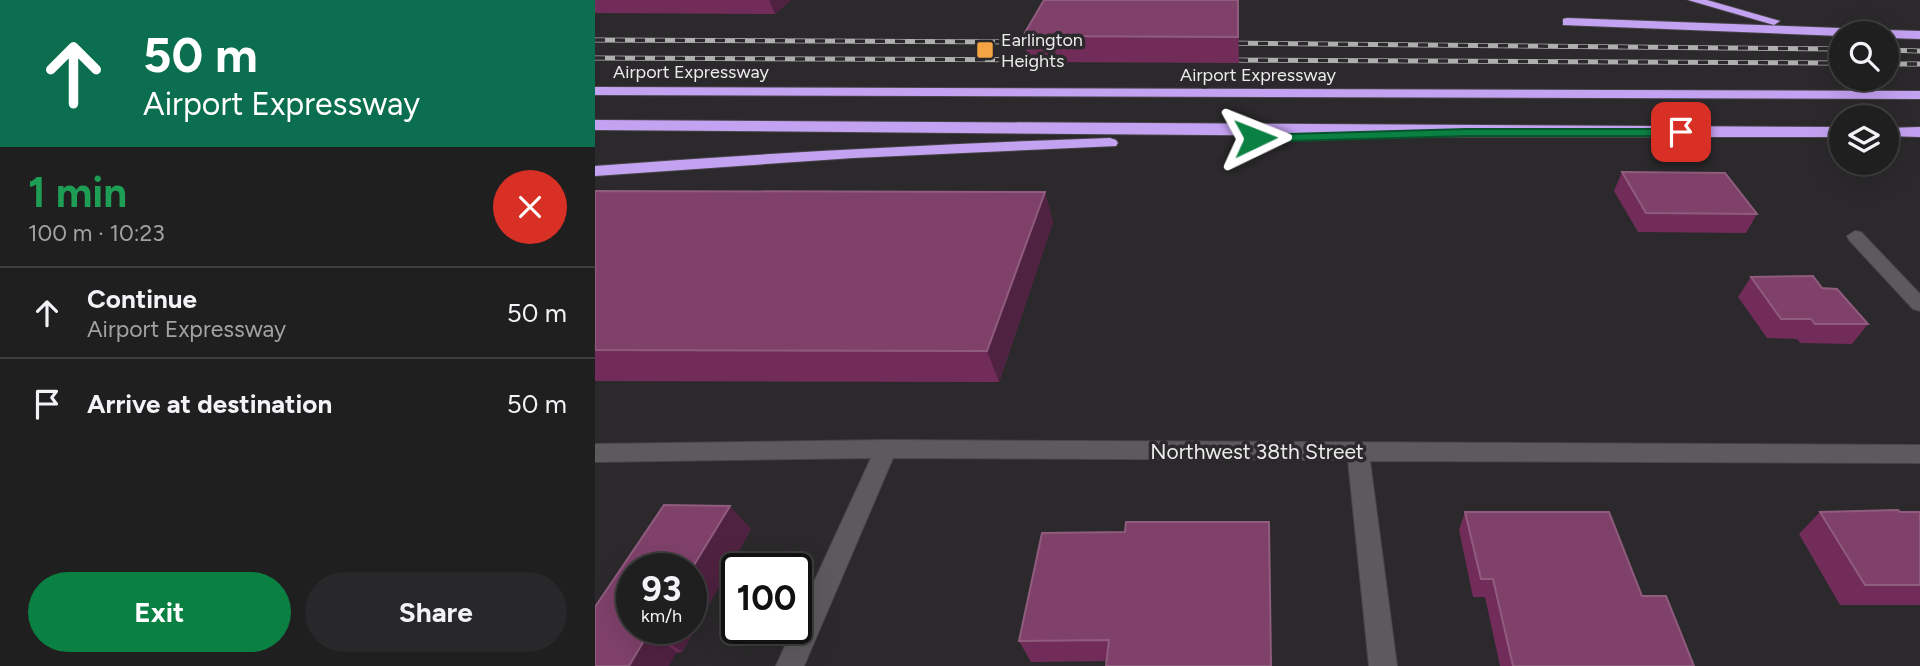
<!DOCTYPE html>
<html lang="en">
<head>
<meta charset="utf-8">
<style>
  :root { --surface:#201f20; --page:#282729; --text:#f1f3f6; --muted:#a2a2a5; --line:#3d3d3e; --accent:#0b8043 }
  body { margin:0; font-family:Figtree,sans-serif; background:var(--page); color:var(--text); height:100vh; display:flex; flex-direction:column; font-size:26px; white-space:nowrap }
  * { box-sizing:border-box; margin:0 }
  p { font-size:23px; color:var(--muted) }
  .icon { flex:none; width:38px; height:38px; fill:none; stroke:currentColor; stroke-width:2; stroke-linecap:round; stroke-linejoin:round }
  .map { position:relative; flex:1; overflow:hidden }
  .panel { display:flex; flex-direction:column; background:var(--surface); width:595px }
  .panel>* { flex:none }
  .banner { background:#0b6e4f; color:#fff; overflow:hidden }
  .fabs { position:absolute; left:1234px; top:21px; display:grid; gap:14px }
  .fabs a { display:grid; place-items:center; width:70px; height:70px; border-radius:50%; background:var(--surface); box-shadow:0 7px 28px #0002,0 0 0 2px var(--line); font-size:35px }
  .speed { position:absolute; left:21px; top:553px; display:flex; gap:14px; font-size:35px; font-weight:700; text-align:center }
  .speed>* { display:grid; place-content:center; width:91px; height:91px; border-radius:50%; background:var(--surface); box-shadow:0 7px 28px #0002,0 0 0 2px var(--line); line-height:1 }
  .speed small { font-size:18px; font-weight:400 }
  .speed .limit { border:4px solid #111; border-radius:10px; background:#fff; color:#111 }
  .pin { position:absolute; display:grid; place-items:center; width:60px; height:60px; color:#fff; margin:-30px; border-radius:14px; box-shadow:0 4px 10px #0006 }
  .me { position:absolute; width:77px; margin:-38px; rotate:88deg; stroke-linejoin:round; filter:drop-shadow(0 0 5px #0008) }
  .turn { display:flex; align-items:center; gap:24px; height:147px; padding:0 28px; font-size:32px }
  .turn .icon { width:91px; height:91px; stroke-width:2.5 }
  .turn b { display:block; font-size:49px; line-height:60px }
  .round { display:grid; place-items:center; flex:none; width:74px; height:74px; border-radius:37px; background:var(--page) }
  .headline { display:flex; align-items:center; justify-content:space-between; height:119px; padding:0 28px }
  h1 { font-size:42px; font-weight:700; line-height:52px; color:#1e9e55 }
  .button { display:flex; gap:14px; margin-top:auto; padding:14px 28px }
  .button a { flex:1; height:80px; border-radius:42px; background:var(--accent); color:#fff; font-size:28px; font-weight:700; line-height:80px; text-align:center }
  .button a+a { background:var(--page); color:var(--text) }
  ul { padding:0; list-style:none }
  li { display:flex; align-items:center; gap:21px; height:91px; padding:0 28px; border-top:2px solid var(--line) }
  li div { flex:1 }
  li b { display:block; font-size:26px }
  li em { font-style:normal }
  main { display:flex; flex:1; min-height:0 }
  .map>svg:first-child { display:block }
</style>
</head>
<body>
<main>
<section class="panel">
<div class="banner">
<div class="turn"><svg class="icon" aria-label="ahead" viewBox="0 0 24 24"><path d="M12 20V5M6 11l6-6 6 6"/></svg><div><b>50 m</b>Airport Expressway</div></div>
</div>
<div class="headline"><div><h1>1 min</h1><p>100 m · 10:23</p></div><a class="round" style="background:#d93025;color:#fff"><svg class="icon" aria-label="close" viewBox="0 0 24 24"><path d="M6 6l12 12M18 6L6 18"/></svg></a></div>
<ul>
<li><svg class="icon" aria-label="ahead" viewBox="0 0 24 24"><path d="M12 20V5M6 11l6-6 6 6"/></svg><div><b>Continue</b><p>Airport Expressway</p></div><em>50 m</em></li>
<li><svg class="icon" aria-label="arrive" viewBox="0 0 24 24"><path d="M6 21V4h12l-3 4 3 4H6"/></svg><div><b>Arrive at destination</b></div><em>50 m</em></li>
</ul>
<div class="button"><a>Exit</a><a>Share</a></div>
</section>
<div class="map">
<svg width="1325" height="666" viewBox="0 0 1325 666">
  <rect width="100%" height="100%" fill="#2b292b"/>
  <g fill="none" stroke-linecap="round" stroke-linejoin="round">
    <defs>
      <g id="minor">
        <polygon points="1260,231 1266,232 1325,294 1325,311 1318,309 1254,240 1252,236"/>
        <polygon points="291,440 1325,445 1325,463 775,461 802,666 774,666 753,460 298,458 209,666 181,666 198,628 201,628 201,621 276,458 0,462 0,444"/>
      </g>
      <g id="motorway">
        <polygon points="1093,0 1112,0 1185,21 1179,25"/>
        <polygon points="972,18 1272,29 1278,33 1246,33 1246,36 968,25 968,19"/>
        <polygon points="1292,30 1325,31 1325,39 1292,38 1292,33 1286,33"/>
        <polygon points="0,87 1325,91 1325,99 0,95"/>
        <polygon points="0,120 1246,127 1246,137 872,137 0,130"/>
        <polygon points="1325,127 1325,137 1292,136 1292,128"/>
        <path d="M515,138L521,140L523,143L521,146L258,158L0,176V166C171,153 343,144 515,138Z"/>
      </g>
    </defs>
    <use href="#minor" stroke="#484548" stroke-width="2"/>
    <use href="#motorway" stroke="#484548" stroke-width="2"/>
    <use href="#minor" fill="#5d5a5d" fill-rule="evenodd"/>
    <use href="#motorway" fill="#c4a2f2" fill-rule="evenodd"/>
    <defs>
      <g id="rail">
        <polyline points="0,40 448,42"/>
        <polyline points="623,43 1246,49"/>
        <polyline points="1292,50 1325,51"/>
        <polyline points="0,58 452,60"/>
        <polyline points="623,60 1246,63"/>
        <polyline points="1292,64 1325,64"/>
      </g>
    </defs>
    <use href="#rail" stroke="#b0afb0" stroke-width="5"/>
    <use href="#rail" stroke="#2b292b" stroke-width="3.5" stroke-dasharray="10" stroke-linecap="butt"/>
  </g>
  <g fill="#722c5a">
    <polygon points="0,0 196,0 180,14 0,13"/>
    <polygon points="643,0 644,63 434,62 428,36"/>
    <polygon points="1027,172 1162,214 1151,233 1043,232 1019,191"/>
    <polygon points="0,191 450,192 458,222 404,382 0,381"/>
    <polygon points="1156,277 1227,288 1273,324 1257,344 1205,343 1202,339 1172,338 1143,297"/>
    <polygon points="870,512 1047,596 1099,666 905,666 890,597 878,597 864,530"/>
    <polygon points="1225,512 1325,512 1325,605 1245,605 1204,534"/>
    <polygon points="156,529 87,652 0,666"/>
    <polygon points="530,532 511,661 436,662 424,641"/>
  </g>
  <g fill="#502241">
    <polygon points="174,0 196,0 180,14"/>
    <polygon points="450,192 458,222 404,382 392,351"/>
    <polygon points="135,506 156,529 87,652 59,632 61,628 96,628 96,570"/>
    <polygon points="54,632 82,652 74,666 34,666"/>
  </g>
  <g fill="#7f416a" stroke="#905c7e" stroke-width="2">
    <polygon points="449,0 643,0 643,37 428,36"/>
    <polygon points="1027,172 1130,173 1162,214 1051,213"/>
    <polygon points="0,191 450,192 392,351 0,350"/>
    <polygon points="1218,276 1227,288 1242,289 1273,324 1220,324 1216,319 1186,319 1156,277"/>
    <polygon points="69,505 135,506 96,570 96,569 37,569 37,628 61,628 59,632 54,632 34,666 0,666 0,607"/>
    <polygon points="1303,510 1305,512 1325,512 1325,585 1270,585 1225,512"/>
    <polygon points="870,512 1014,512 1047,596 1071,596 1099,666 918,666 898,579 886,579"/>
    <polygon points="531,522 674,522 676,666 511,666 514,640 424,641 447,533 530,532"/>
  </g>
  <polygon fill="#0b8043" stroke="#07532c" stroke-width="2" points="872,129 1086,129 1091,132 1086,136 872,136 660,142 654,138 660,135"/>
  <rect fill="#f4a443" stroke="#2b292b" stroke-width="2.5" x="381" y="41" width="18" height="18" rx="3.5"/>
  <g text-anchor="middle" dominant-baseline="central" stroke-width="7" stroke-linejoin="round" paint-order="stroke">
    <g font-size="18" fill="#ecebec" stroke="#2b292b" text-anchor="start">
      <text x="406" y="40">Earlington<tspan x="406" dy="21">Heights</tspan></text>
    </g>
    <g font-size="18" fill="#ecebec" stroke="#2b292b">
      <text x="96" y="72">Airport Expressway</text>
      <text x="663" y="75">Airport Expressway</text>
    </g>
    <g font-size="21" fill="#ecebec" stroke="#2b292b">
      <text x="662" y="451">Northwest 38th Street</text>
    </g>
  </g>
</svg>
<div class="fabs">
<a><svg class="icon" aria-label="search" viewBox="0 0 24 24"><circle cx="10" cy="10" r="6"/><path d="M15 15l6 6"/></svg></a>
<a><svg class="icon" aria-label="layers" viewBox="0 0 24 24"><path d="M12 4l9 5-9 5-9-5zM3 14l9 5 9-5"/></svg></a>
</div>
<div class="speed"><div>93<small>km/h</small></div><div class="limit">100</div></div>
<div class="pin" style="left:1086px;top:132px;background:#d93025"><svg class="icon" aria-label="arrive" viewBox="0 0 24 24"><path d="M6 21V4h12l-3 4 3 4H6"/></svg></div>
<svg class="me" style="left:660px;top:138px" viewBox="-20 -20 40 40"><path d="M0-17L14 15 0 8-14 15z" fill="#0b8043" stroke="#fff" stroke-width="4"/></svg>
</div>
</main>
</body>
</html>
